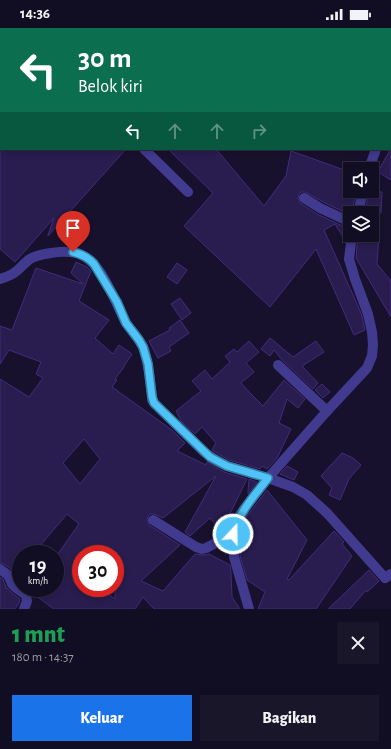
<!DOCTYPE html>
<html lang="id">
<head>
<meta charset="utf-8">
<style>
  :root { --surface:#110d22; --page:#1a162a; --text:#f1f3f6; --muted:#9c9ca5; --line:#302d40; --accent:#1a73e8 }
  body { margin:0; font-family:"Alegreya Sans",sans-serif; background:var(--page); color:var(--text); height:100vh; display:flex; flex-direction:column; font-size:15px; white-space:nowrap }
  * { box-sizing:border-box; margin:0 }
  p { font-size:13px; color:var(--muted) }
  .icon { flex:none; width:22px; height:22px; fill:none; stroke:currentColor; stroke-width:2; stroke-linecap:round; stroke-linejoin:round }
  .map { position:relative; height:581px; overflow:hidden }
  .details { display:flex; flex-direction:column; background:var(--surface); flex:1 }
  .details>* { flex:none }
  .hud { position:absolute; left:0px; top:0px; width:391px; height:122px; box-shadow:0 2px 6px #0003,0 0 0 1px var(--line); background:#0b6e4f; color:#fff; overflow:hidden }
  .fabs { position:absolute; left:343px; top:134px; display:grid; gap:8px }
  .fabs a { display:grid; place-items:center; width:36px; height:36px; border-radius:0px; background:var(--surface); box-shadow:0 2px 6px #0003,0 0 0 1px var(--line); font-size:20px }
  .speed { position:absolute; left:12px; top:517px; display:flex; gap:8px; font-size:20px; font-weight:700; text-align:center }
  .speed>* { display:grid; place-content:center; width:52px; height:52px; border-radius:50%; background:var(--surface); box-shadow:0 2px 6px #0003,0 0 0 1px var(--line); line-height:1 }
  .speed small { font-size:10px; font-weight:400 }
  .speed .limit { border:6px solid #d22; background:#fff; color:#111 }
  .pin { position:absolute; display:grid; place-items:center; width:34px; height:34px; color:#fff; margin:-41px -17px; border-radius:50% 50% 50% 0; rotate:-45deg; box-shadow:0 0 4px #0007 }
  .pin .icon { rotate:45deg }
  .me { position:absolute; width:44px; margin:-22px; rotate:21deg; stroke-linejoin:round; filter:drop-shadow(0 0 3px #0008) }
  .turn { display:flex; align-items:center; gap:14px; height:84px; padding:0 12px; font-size:18px }
  .turn .icon { width:52px; height:52px; stroke-width:2.5 }
  .turn b { display:block; font-size:28px; line-height:34px }
  .lanes { display:flex; align-items:center; height:38px; padding:0 12px; background:#0003; justify-content:center; gap:20px; direction:ltr }
  .lanes .off { opacity:.35 }
  .round { display:grid; place-items:center; flex:none; width:42px; height:42px; border-radius:0px; background:var(--page) }
  .summary { display:flex; align-items:center; justify-content:space-between; height:68px; padding:0 12px }
  h1 { font-size:24px; font-weight:800; line-height:30px; color:#1e9e55 }
  .primary-button { display:flex; gap:8px; margin-top:auto; padding:8px 12px }
  .primary-button a { flex:1; height:46px; border-radius:0px; background:var(--accent); color:#fff; font-size:16px; font-weight:800; line-height:46px; text-align:center }
  .primary-button a+a { background:var(--page); color:var(--text) }
  .status { display:flex; justify-content:space-between; align-items:center; height:28px; padding:0 20px; background:var(--surface); direction:ltr }
  .status svg { height:11px; fill:currentColor }
  .map>svg:first-child { display:block }
</style>
</head>
<body>
<div class="status"><b>14:36</b><svg viewBox="0 0 49 12"><path d="M0 12V9h3v3zM5 12V6h3v6zM10 12V3h3v9zM15 12V0h3v12zM26 1h20v11H26zM47 4h2v5h-2z"/></svg></div>
<div class="map">
<svg width="391" height="581" viewBox="0 0 391 581">
  <rect width="100%" height="100%" fill="#17112d"/>
  <g fill="#291c4f" stroke="#402d7c" fill-rule="evenodd">
    <polygon points="391,120 391,152 378,144"/>
    <polygon points="0,121 126,121 48,208 48,207 54,190 15,234 0,221"/>
    <polygon points="168,121 216,121 264,178 286,148 291,123 350,144 350,163 356,163 352,185 346,185 323,174 305,164 301,164 299,166 298,170 300,175 317,186 349,201 346,206 345,212 335,196 324,202 358,278 362,288 365,302 354,307 316,221 270,279 184,198 213,165"/>
    <polygon points="369,163 382,164 381,185 365,185"/>
    <polygon points="358,207 379,207 377,236 391,253 391,289 356,230"/>
    <path d="M76,234L87,239L91,243L79,273L109,292L95,310L113,326L119,317L132,326L124,338V339L115,351L117,352L112,359L172,402L185,415L177,423L206,437L207,434L224,444L247,451L225,496L220,493L217,498L210,490L190,508L185,504L216,448L163,490L154,486H150L148,488L147,492L149,497L180,517L141,553L163,563L195,526L203,527L209,526L230,537L231,544L232,569L240,581H154L143,569L135,581H54L32,565L27,560H55V530L79,496L67,486L33,526H21V541L15,547L12,542L4,536L0,535V351L29,369L43,350L36,346L41,334L9,322L0,336V298L12,302L36,240L83,256L71,245ZM84,411L100,431L80,456L63,435ZM81,526H115V571L100,560H81Z"/>
    <polygon points="177,235 187,242 177,256 167,249"/>
    <polygon points="180,270 191,285 182,292 171,276"/>
    <polygon points="180,292 189,305 169,319 171,323 158,330 149,313 170,302 169,300"/>
    <polygon points="270,310 293,329 316,313 324,324 302,338 318,355 313,361 282,332 274,322 270,328 261,321"/>
    <polygon points="249,313 259,324 246,335 254,344 241,355 252,367 263,378 284,352 305,371 298,380 287,371 279,395 291,401 277,430 267,441 262,438 260,441 229,432 220,427 212,422 216,415 202,399 195,406 181,393 176,383 201,363 192,353 205,342 212,351 230,334 225,328 234,321 237,324"/>
    <polygon points="322,356 330,364 323,370 315,362"/>
    <polygon points="342,425 353,430 361,437 349,451 340,472 329,467 332,460 321,448"/>
    <polygon points="287,438 298,444 294,452 280,446"/>
    <polygon points="249,451 257,454 248,466 248,463"/>
    <polygon points="267,462 307,512 287,551 289,552 334,503 344,514 342,516 352,528 316,581 258,581 265,564 247,552 240,528 240,524 241,523 245,492 247,488"/>
    <polygon points="369,542 379,553 367,564 366,562 350,581 328,581"/>
    <polygon points="0,549 3,551 4,554 6,559 5,560 7,560 12,565 20,571 19,575 15,581 0,581"/>
  </g>
  <g fill="none" stroke-linecap="round" stroke-linejoin="round">
    <g stroke="#413a8e" stroke-width="10">
      <polyline points="6,0 7,1"/>
      <polyline points="243,1 244,0"/>
      <polyline points="390,87 391,85"/>
      <polyline points="144,121 188,164"/>
      <polyline points="369,141 376,121"/>
      <polyline points="304,170 320,180 350,194"/>
      <polyline points="358,185 363,163"/>
      <path d="M0,251C5,249 10,248 14,245C20,241 24,235 30,231C38,226 60,223 69,224C100,224 113,271 125,293C131,303 140,311 144,321C149,337 150,353 152,369V372L156,377L204,424L217,433L227,438L268,450L293,459L307,467L327,485L385,550L391,546"/>
      <polyline points="278,337 327,383"/>
      <polyline points="153,492 196,519 202,521 206,520 233,506"/>
      <polyline points="0,541 8,547 10,551 12,556 16,560 26,567 27,573 24,581"/>
      <polyline points="249,581 234,529 233,506 237,493 241,485 268,450 327,383 367,340 372,328 373,317 372,304 368,286 355,251 349,231 352,207"/>
    </g>
  </g>
  <g fill="none" stroke-linecap="round" stroke-linejoin="round">
    <defs>
      <path id="route" d="M73,224C81,226 89,230 94,236L117,274L126,295L139,312L143,319L148,336L152,369L154,375L210,429L227,438L268,450C255,467 239,484 233,506"/>
    </defs>
    <use href="#route" stroke="#337fa1" stroke-width="10"/>
    <use href="#route" stroke="#4fc3f7" stroke-width="7"/>
  </g>
</svg>
<div class="fabs">
<a><svg class="icon" aria-label="sound" viewBox="0 0 24 24"><path d="M4 9h4l5-4v14l-5-4H4zM17 9q2 3 0 6"/></svg></a>
<a><svg class="icon" aria-label="layers" viewBox="0 0 24 24"><path d="M12 4l9 5-9 5-9-5zM3 14l9 5 9-5"/></svg></a>
</div>
<div class="speed"><div>19<small>km/h</small></div><div class="limit">30</div></div>
<div class="pin" style="left:73px;top:224px;background:#d93025"><svg class="icon" aria-label="arrive" viewBox="0 0 24 24"><path d="M6 21V4h12l-3 4 3 4H6"/></svg></div>
<svg class="me" style="left:233px;top:506px" viewBox="-20 -20 40 40"><circle r="17" fill="#4fc3f7" stroke="#fff" stroke-width="3"/><path d="M0-11L8 9 0 5-8 9z" fill="#fff"/></svg>
<div class="hud">
<div class="turn"><svg class="icon" aria-label="left" viewBox="0 0 24 24"><path d="M17 20v-9H6M10 6l-5 5 5 5"/></svg><div><b>30 m</b>Belok kiri</div></div>
<div class="lanes"><svg class="icon" aria-label="left" viewBox="0 0 24 24"><path d="M17 20v-9H6M10 6l-5 5 5 5"/></svg><svg class="icon off" aria-label="ahead" viewBox="0 0 24 24"><path d="M12 20V5M6 11l6-6 6 6"/></svg><svg class="icon off" aria-label="ahead" viewBox="0 0 24 24"><path d="M12 20V5M6 11l6-6 6 6"/></svg><svg class="icon off" aria-label="right" viewBox="0 0 24 24"><path d="M7 20v-9h11M14 6l5 5-5 5"/></svg></div>
</div>
</div>
<section class="details">
<div class="summary"><div><h1>1 mnt</h1><p>180 m · 14:37</p></div><a class="round"><svg class="icon" aria-label="close" viewBox="0 0 24 24"><path d="M6 6l12 12M18 6L6 18"/></svg></a></div>
<div class="primary-button"><a>Keluar</a><a>Bagikan</a></div>
</section>
</body>
</html>
